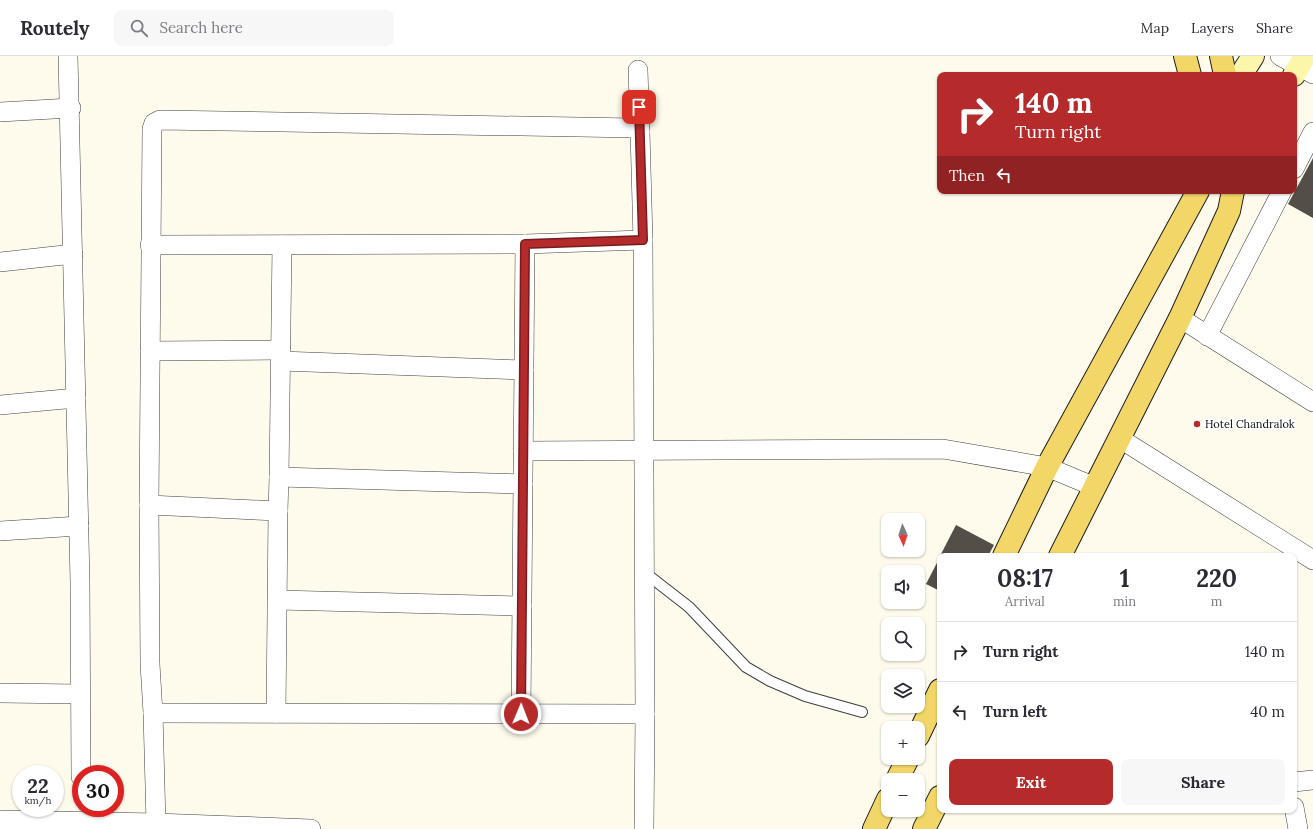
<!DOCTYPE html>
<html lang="en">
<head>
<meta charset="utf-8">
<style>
  :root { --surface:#fff; --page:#f7f7f7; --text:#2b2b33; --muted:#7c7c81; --line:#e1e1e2; --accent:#b52b2c }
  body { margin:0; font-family:Lora,serif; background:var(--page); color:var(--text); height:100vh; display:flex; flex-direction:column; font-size:15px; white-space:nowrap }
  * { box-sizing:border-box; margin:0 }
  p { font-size:13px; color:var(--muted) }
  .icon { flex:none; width:22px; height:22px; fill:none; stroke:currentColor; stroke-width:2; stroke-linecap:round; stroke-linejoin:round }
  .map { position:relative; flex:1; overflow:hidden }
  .drawer { position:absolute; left:937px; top:497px; width:360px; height:260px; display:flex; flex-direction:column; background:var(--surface); border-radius:8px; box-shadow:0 1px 3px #0004 }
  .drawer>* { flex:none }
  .top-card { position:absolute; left:937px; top:16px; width:360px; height:122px; border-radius:8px; box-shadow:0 1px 3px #0004; background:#b52b2c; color:#fff; overflow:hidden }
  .needle { width:26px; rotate:177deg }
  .buttons { position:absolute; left:881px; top:457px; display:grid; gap:8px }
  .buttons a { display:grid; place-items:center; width:44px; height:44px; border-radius:8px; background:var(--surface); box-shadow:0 1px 3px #0004; font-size:20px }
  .speed { position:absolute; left:12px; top:709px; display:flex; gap:8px; font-size:20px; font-weight:700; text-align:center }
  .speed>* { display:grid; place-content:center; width:52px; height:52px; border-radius:50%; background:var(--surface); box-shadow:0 1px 3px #0004; line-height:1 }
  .speed small { font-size:10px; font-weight:400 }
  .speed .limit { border:6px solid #d22; background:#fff; color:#111 }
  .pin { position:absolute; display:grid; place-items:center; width:34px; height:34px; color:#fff; margin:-17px; border-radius:8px; box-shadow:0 2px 6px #0006 }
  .me { position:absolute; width:44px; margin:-22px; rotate:1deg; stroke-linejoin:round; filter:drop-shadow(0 0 3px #0008) }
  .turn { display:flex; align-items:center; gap:14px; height:84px; padding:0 12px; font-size:18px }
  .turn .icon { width:52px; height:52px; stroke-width:2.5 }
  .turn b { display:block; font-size:28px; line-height:34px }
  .then { display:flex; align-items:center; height:38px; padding:0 12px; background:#0003; gap:8px; font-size:15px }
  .eta { display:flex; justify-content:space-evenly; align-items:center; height:68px; text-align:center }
  .eta b { font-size:24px; font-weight:700; line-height:28px }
  .action { display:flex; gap:8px; margin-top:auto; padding:8px 12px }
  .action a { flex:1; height:46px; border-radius:8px; background:var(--accent); color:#fff; font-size:16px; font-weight:700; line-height:46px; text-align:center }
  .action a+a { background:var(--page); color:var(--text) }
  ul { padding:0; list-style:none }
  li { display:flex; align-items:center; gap:12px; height:60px; padding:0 12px; border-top:1px solid var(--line) }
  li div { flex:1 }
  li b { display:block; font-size:15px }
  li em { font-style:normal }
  header { display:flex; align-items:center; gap:24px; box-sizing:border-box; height:56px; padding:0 20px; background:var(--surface); border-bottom:1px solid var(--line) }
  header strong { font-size:19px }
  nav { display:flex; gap:22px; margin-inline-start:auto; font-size:14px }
  .search { width:280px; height:36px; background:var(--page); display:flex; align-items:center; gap:10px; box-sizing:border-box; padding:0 14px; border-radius:8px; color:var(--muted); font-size:15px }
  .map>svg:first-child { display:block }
</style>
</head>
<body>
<header>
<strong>Routely</strong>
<div class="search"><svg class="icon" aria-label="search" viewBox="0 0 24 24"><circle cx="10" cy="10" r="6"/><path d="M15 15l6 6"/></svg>Search here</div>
<nav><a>Map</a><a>Layers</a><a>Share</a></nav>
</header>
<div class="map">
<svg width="1313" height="773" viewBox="0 0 1313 773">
  <rect width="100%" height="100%" fill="#fefbec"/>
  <g fill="#544e49">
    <polygon points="1313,102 1313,162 1288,148"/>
    <polygon points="956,469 994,489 988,500 940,500"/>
    <polygon points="940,501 940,535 926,528"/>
  </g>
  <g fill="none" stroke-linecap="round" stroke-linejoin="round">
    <defs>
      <polyline id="service" points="644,516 689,551 746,611 770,625 805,640 862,656"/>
      <g id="minor">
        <polyline points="68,0 80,526 81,721"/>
        <polyline points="1280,0 1313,18"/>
        <polyline points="638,14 640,76"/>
        <polyline points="0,56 71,52"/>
        <polyline points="1294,113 1313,76"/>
        <polyline points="525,188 643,184"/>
        <polyline points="150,189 525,188 521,658"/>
        <polyline points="0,206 73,198"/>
        <polyline points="1180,262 1313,346"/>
        <polyline points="1207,280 1282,135"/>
        <polyline points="150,295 281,294"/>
        <polyline points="281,305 524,314"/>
        <polyline points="0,349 76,342"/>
        <polyline points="1119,382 1313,504"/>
        <polyline points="523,395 943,393 1047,411 1095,431"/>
        <polyline points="279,421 523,428"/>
        <polyline points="149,449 278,455"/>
        <polyline points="0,475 79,470"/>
        <polyline points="278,544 522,550"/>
        <polyline points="0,637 80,638"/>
        <polyline points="153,657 645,658"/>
        <polyline points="276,657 278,455 279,421 282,189"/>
        <polyline points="1294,726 1313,724"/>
        <polyline points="1294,751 1298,773"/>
        <polyline points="0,764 156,767 311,773"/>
        <polyline points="156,767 153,657 150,608 149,449 152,73 154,67 160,64 635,72 639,73 640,76 643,184 645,658 644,773"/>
      </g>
      <g id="secondary">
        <polyline points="1241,19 1253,0"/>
        <polyline points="1294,19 1305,0"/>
      </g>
      <g id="primary">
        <polyline points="1185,0 1190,19"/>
        <polyline points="1221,0 1225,19"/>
        <polyline points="1004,500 1047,411 1198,135"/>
        <polyline points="1060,500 1180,262 1229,155 1233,135"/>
        <polyline points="918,680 940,634"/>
        <polyline points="897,724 908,702"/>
        <polyline points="874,773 888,743"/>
        <polyline points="924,773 940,741"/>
      </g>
    </defs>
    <use href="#service" stroke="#3f3f3f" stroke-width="12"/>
    <use href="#minor" stroke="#3f3f3f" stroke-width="20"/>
    <use href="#secondary" stroke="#2e2e2e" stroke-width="24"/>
    <use href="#primary" stroke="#1d1d1d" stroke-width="24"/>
    <use href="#service" stroke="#fff" stroke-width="10"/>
    <use href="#minor" stroke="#fff" stroke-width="19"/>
    <use href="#secondary" stroke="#fbf6aa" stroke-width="22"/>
    <use href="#primary" stroke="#f2d668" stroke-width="22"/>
  </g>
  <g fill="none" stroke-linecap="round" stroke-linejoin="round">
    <defs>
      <polyline id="route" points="521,658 525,188 643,184 639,51"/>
    </defs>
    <use href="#route" stroke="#761c1d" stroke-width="10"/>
    <use href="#route" stroke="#b52b2c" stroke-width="7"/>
  </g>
  <circle fill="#b52b2c" stroke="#fff" stroke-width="1.5" cx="1197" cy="368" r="4"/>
  <g text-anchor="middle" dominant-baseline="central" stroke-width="4" stroke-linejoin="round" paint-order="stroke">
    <g font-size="11" fill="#0c0c0c" stroke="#fff" text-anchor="start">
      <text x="1205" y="368">Hotel Chandralok</text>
    </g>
  </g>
</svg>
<div class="buttons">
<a><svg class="needle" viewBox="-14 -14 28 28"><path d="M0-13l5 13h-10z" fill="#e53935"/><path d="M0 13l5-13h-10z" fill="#7c7c81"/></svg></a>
<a><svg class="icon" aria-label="sound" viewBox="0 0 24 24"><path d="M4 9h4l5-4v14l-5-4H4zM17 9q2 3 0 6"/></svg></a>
<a><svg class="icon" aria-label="search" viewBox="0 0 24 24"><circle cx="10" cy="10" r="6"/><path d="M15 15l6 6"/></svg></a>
<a><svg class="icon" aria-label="layers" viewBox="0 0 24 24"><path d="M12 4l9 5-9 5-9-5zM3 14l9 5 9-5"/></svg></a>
<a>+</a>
<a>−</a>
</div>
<div class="speed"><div>22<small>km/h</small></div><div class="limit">30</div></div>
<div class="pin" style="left:639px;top:51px;background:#d93025"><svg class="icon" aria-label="arrive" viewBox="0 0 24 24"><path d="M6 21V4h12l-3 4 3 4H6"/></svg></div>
<svg class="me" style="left:521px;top:658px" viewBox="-20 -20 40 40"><circle r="17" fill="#b52b2c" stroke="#fff" stroke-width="3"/><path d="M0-11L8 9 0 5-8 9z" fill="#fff"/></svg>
<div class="top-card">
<div class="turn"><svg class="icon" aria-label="right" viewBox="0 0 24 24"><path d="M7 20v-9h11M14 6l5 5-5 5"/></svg><div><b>140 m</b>Turn right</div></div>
<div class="then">Then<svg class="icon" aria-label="left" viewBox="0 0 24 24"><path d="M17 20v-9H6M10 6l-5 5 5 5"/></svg></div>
</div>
<section class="drawer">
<div class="eta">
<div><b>08:17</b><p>Arrival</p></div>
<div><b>1</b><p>min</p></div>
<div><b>220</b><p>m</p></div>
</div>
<ul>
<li><svg class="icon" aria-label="right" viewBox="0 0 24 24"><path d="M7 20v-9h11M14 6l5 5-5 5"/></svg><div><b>Turn right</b></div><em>140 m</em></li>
<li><svg class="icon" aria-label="left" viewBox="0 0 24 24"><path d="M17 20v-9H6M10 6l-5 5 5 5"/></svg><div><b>Turn left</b></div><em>40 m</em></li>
</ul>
<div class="action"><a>Exit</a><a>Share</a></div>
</section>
</div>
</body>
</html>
